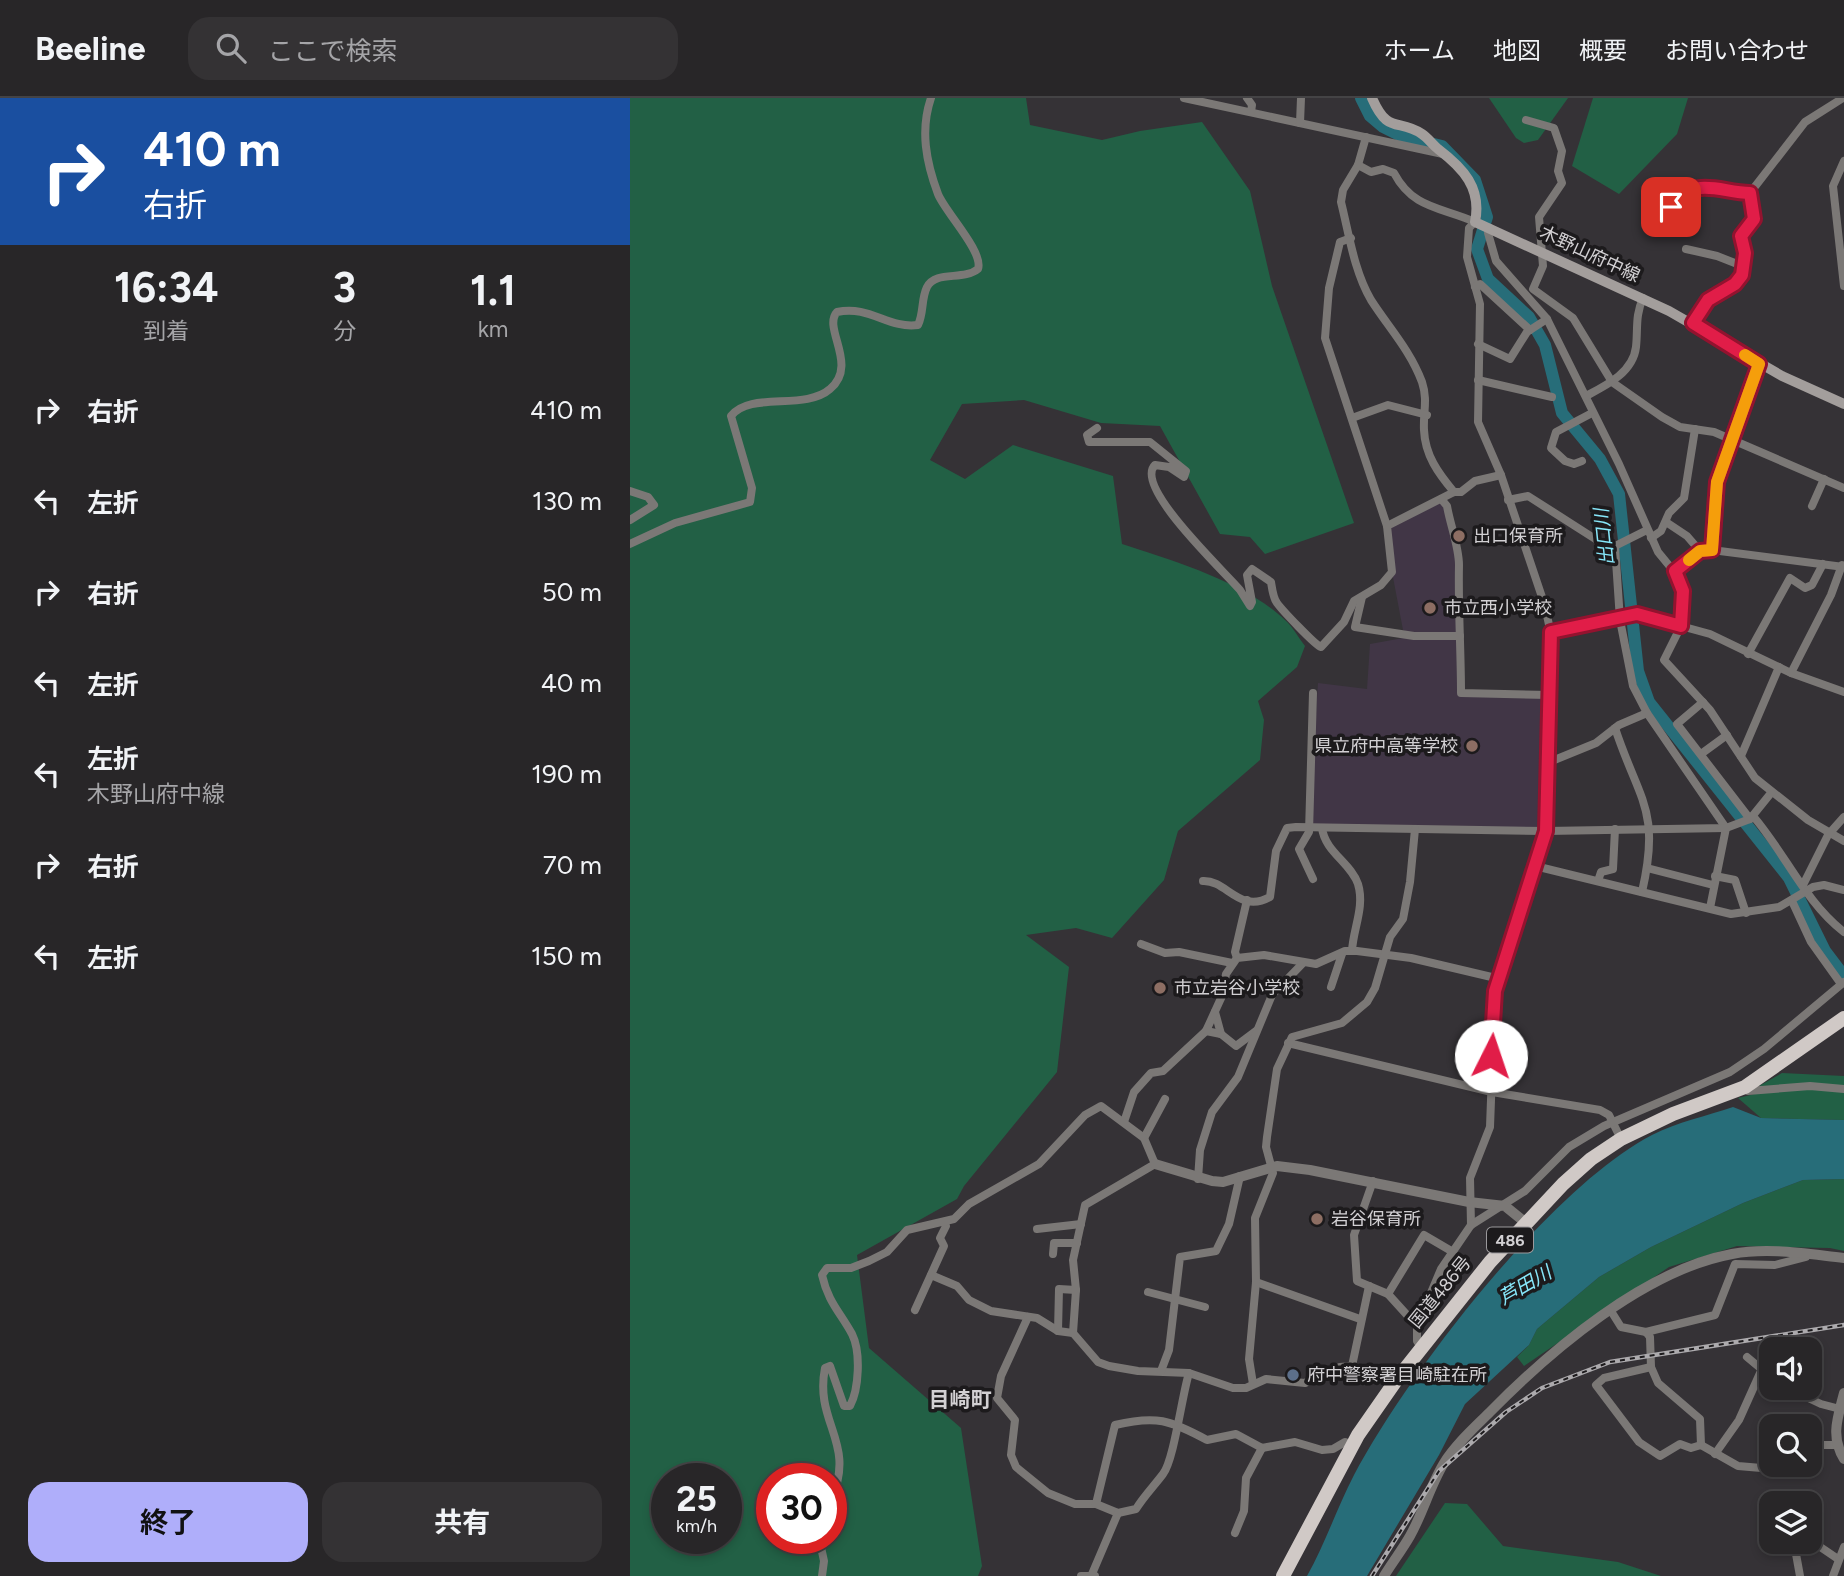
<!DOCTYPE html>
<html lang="ja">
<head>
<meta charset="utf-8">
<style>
  :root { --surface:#282628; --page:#343234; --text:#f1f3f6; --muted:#a5a5a8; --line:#444345; --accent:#afaefa }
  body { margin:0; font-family:Figtree,"Noto Sans JP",sans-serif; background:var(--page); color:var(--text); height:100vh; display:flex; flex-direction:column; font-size:26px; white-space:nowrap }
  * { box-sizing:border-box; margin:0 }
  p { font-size:23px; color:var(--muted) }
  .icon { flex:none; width:38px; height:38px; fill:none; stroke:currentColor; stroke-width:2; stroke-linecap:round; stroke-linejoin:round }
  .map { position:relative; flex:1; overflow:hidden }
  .sheet { display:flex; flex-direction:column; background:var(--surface); width:630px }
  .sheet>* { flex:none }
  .hud { background:#1a4fa0; color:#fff; overflow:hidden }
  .tools { position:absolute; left:1129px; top:1239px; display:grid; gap:14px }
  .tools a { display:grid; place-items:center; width:63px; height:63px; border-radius:14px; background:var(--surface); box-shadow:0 4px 10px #0003,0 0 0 2px var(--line); font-size:35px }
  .speed { position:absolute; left:21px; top:1365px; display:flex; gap:14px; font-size:35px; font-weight:700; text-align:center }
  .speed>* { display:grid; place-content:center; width:91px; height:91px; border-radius:50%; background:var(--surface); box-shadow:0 4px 10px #0003,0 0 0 2px var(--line); line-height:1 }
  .speed small { font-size:18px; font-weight:400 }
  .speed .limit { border:10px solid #d22; background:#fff; color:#111 }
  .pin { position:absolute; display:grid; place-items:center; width:60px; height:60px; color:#fff; margin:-30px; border-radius:14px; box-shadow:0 4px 10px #0006 }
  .me { position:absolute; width:77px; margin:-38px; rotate:4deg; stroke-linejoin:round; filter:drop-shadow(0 0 5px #0008) }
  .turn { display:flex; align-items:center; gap:24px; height:147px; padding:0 28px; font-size:32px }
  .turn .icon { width:91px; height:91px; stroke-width:2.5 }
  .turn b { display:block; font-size:49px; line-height:60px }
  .eta { display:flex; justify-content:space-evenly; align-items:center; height:119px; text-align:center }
  .eta b { font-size:42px; font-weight:700; line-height:49px }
  .button { display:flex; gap:14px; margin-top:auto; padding:14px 28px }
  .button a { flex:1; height:80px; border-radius:21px; background:var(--accent); color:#111; font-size:28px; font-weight:700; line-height:80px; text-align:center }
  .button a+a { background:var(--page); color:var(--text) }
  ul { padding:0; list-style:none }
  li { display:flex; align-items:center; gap:21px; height:91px; padding:0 28px }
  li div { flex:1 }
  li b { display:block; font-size:26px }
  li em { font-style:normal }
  header { display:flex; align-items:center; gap:42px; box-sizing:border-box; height:98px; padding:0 35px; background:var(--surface); border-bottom:2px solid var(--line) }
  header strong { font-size:33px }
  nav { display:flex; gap:38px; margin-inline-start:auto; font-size:24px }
  .search { width:490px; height:63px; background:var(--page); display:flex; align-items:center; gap:18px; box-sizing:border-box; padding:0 24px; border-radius:21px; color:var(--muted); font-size:26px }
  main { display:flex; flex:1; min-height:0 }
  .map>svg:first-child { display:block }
</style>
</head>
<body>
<header>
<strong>Beeline</strong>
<div class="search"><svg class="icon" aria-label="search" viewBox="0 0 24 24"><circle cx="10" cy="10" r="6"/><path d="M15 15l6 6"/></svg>ここで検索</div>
<nav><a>ホーム</a><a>地図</a><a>概要</a><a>お問い合わせ</a></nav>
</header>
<main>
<section class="sheet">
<div class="hud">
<div class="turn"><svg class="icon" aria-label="right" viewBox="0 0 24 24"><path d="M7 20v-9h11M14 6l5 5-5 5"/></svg><div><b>410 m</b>右折</div></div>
</div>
<div class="eta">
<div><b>16:34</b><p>到着</p></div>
<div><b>3</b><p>分</p></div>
<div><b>1.1</b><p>km</p></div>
</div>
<ul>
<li><svg class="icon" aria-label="right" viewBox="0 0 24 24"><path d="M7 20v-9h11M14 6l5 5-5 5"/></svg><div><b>右折</b></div><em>410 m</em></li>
<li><svg class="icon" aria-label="left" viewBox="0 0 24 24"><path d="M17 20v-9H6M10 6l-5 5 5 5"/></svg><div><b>左折</b></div><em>130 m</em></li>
<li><svg class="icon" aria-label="right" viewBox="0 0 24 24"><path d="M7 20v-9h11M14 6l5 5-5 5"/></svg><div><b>右折</b></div><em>50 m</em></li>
<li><svg class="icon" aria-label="left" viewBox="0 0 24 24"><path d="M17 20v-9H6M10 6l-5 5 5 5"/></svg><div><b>左折</b></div><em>40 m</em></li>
<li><svg class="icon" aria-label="left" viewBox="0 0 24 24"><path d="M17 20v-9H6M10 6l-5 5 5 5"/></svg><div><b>左折</b><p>木野山府中線</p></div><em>190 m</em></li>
<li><svg class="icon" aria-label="right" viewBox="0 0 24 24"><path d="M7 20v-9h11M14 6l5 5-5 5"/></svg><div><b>右折</b></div><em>70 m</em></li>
<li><svg class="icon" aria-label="left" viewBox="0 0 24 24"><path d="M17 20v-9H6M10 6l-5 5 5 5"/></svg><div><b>左折</b></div><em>150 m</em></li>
</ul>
<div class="button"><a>終了</a><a>共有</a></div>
</section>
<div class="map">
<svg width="1214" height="1478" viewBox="0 0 1214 1478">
  <rect width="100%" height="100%" fill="#353236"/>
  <polygon fill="#413646" points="812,402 829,467 831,594 919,597 916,733 679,729 688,585 737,591 740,546 784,538 773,532 762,474 757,428"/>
  <g fill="#226045" fill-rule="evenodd">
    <path d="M0,0H396L400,27L472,42L510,33L572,24L620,93L642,188L724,425L635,456L620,439L590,436L530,328L471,325L394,302L332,306L300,362L335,381L383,347L483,378L492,446C542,462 617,485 655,522C663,529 668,539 675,548L667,569L628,603L634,622L630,662L548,733L534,782L482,840L446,830L396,837L439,869L427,974L334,1088L327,1101L227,1157L239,1250L331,1330L352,1468L348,1478H0ZM37,1381H96V1440H37ZM142,1381H201V1440H142Z"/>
    <polygon points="859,0 938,0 908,42 894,45 886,40"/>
    <polygon points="963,0 1058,0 1047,36 989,96 942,68"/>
    <polygon points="1152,975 1214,978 1214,987 1129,988"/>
    <polygon points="1177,991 1214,994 1214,1022 1131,1020 1108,1000 1133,994"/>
    <polygon points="1214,1081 1214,1153 1200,1150 1107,1148 1039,1169 894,1268 887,1259 899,1247 907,1231 969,1179 1021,1149 1113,1105 1173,1082"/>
    <polygon points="815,1405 837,1406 873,1448 988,1464 1031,1478 766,1478"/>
  </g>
  <path fill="#276d79" d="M1103,1009L1131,1020L1214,1022V1081L1173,1082L1113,1105L1021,1149L969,1179L907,1231L899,1247L835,1306L809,1357L737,1478H677C695,1446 707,1410 724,1377C778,1275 920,1090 1022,1037C1047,1024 1077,1018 1103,1009Z"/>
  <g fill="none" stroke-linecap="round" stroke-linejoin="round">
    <polyline stroke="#276d79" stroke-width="12" points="731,0 740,18 753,29 771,38 812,48 845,82 857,119 847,151 858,181 899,219 915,247 932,315 970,361 989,396 1008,573 1019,604 1159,780 1195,853 1214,878"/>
    <g stroke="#7b7876" stroke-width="8">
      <polyline points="554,0 813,56"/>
      <polyline points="617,0 622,7 621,14"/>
      <polyline points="896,22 924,30 932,53 928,73 932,85 909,119 913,168 903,191 943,220 982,284 1032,319 1050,329 1084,334 1214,390"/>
      <polyline points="670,25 671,0"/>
      <path d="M736,39L728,67L713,92L711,104C719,136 724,173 741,202C759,230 780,252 792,284C798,302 793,315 794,332C795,357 808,375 824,394"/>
      <polyline points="1214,63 1203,88 1214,188"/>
      <path d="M728,67L741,74L753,71L764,75C783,111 811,109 845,124L839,130L837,159L850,206L848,324L871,377L915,508L922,541L916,733L865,893L860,1029L840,1080L841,1127"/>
      <path d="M1041,109C1065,78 1088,94 1120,95"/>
      <polyline points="860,130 858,135 866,163 917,221 989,366 1028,454 1051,482 1051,528 1034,562 1080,612 1125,680 1178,722 1214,743"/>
      <polyline points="721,140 710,144 699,190 695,240 757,428"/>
      <polyline points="1056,151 1087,158 1115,169"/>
      <polyline points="845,189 850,186 900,232"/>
      <polyline points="1063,225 1078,202 1106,186 1112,177 1115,155 1111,138 1124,121 1120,95 1175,24 1213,0"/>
      <polyline points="848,246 880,261 897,234 917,221"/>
      <polyline points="848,282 922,299"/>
      <path d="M956,298C975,288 1003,275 1006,249C1008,230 1005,218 1013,200"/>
      <polyline points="722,320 758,307 797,317"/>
      <path d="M467,330L457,337L459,344H520L556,373L554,379L539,369L525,367C503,388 593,472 610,492L620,508L622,504L617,477L622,471L641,484C642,490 643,500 647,505C652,512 685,547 691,549L714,524L724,503L751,487L762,474L757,428L824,394H831L845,383L871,377"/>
      <polyline points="952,363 944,366 935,363 921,350 926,334 962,315"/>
      <polyline points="0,393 18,399 24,407 0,422"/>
      <path d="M812,402L817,408C820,426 829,449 829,467C828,509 831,552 831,595L919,597"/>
      <polyline points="878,402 898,398 970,444 985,448 1017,432"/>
      <polyline points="1182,408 1194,381"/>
      <polyline points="1036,424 1057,438 1070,453"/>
      <polyline points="1021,440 1031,433 1039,415 1054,400 1065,331"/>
      <path d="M0,446L45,425L120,404L122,390L101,318C120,293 175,313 200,291C229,267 192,230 207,214C240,207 258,231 288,227C294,215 291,201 297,189C306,172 333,183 348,171C354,154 315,114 308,96C296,64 290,32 301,0"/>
      <polyline points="985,448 990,522 1003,588 1017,615 1096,730 1080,810"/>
      <polyline points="1082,452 1087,384 1129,266"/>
      <polyline points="1045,473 1070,453 1082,452 1214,469"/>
      <polyline points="732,499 725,529 784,538 830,538"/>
      <polyline points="921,534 1007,516 1080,536 1161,575 1214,594"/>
      <polyline points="1118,556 1160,480 1175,490 1182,487 1193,466"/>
      <polyline points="1161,575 1201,497 1212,467"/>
      <polyline points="1073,604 1047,626 1120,721"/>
      <path d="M985,630C1009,703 1031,711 1012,794"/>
      <polyline points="1071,656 1097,637"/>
      <polyline points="1111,658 1149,569"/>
      <polyline points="917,665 966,645 989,627 1017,615"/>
      <path d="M1123,718C1155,755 1175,804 1214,834"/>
      <path d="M692,730C695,754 721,765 728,786C735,809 723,831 722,853"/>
      <polyline points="905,768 1101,816 1149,809 1183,789 1194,787 1214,792"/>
      <polyline points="1017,770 1083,787"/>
      <polyline points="1085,778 1105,782 1116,815"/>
      <polyline points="683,781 669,751 679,734 683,595"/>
      <path d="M573,783C597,782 609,816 640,799L646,753L657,730L666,729L916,733L1096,730L1120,721L1141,695"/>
      <polyline points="968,783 971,774 983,771 985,731"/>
      <polyline points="1173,787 1198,737 1214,719"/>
      <polyline points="1162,803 1181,844 1211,886"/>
      <polyline points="511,846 535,855 549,854 602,865"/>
      <polyline points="607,860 605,854 617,802"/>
      <polyline points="701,889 712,856"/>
      <polyline points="585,914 591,936"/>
      <polyline points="576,933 591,936 606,948 626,933"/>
      <polyline points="658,945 862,994 970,1012 979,1017 991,1041"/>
      <polyline points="1115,989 1118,993 1180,988 1214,991"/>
      <polyline points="494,1024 504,994 521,975 533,973 576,933 592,898 596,876 607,860 634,857 686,866 715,853 727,853 781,860 870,881"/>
      <polyline points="514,1040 535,1001"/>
      <polyline points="568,1081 570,1052 582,1014 608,979 642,897 673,865"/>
      <polyline points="743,1083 724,1137 727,1183 758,1196 787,1228"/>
      <polyline points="407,1131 451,1126"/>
      <polyline points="423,1156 424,1145 447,1145"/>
      <polyline points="301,1177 327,1188 339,1202 361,1213 407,1220 428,1233 443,1235 468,1264 479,1268 508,1273 559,1275 603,1290 616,1290 636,1281 675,1285 710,1269 722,1268 767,1281"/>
      <polyline points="626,1184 730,1221"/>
      <polyline points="518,1194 575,1209"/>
      <polyline points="758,1196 794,1137 823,1154"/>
      <polyline points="285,1212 314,1148 310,1140 316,1128 314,1124"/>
      <polyline points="981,1213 991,1229 1016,1234 1020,1239 1021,1269 1028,1285 1070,1321 1071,1347"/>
      <path d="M398,1219L371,1278L367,1300L385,1322L381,1357L386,1369L418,1395L445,1406H466L488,1415L506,1411C514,1398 524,1388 533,1376C544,1362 552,1297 559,1275"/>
      <polyline points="428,1233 429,1191 446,1192"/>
      <polyline points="1016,1234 1085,1217 1105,1166 1145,1167 1176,1159 1177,1156"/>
      <polyline points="791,1249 787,1243 787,1228 811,1171 841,1127 895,1093 939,1049 974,1028 1100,974 1134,951 1214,884"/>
      <polyline points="1117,1259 1141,1279"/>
      <polyline points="722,1268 739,1188"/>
      <polyline points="1021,1269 974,1280 966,1287 1009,1344 1030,1358 1050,1346 1061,1350 1071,1347 1108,1368 1143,1371 1147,1367"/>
      <polyline points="531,1273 539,1252 550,1159 586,1153 599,1126 610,1078"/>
      <polyline points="623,1286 619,1261 626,1184 625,1120 643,1075 636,1049 637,1039 647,971 662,939 712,925 737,904 745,890 760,839 773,821 780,784 785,731"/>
      <polyline points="1157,1290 1191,1306 1210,1311"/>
      <polyline points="1180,1347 1206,1347"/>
      <polyline points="1085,1356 1109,1322 1131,1273"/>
      <path d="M201,1402C227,1344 184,1326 195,1270L200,1268L214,1308H220C229,1291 231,1254 222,1236C210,1214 198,1204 192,1177L197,1170H221L239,1163L257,1154L277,1132L324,1121L339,1106L409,1066L455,1017L471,1008L514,1040L525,1066L455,1107L443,1162L446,1192L443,1235"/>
      <path d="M466,1406L485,1327C526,1317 540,1322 577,1342L606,1336L632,1350L665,1344L692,1352L703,1351L715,1344L723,1347"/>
      <polyline points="605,1435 614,1413 616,1380 632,1350"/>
      <polyline points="189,1440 194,1463 192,1478"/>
      <polyline points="1180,1442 1208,1461"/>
      <polyline points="1164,1445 1170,1478"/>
      <polyline points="462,1476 488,1415"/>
      <polyline points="451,1478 465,1478"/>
      <polyline points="1203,1478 1214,1449"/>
    </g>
    <g stroke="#7b7876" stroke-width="10">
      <polyline points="525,1066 582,1083 593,1084 647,1068 680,1072 839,1104 875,1108 896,1125"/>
      <path d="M1214,1295C1208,1319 1200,1338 1214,1361"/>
      <path d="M754,1478C762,1465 772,1452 780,1438C793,1415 800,1388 814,1365C826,1346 844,1330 860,1314C921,1252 1015,1172 1102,1156C1139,1149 1177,1156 1214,1160"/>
    </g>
    <path stroke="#a39e9c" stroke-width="10" d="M742,0C758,37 768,20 792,36C798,40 802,46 808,51C833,70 852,90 845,124L1039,213L1152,278L1214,306"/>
    <polyline stroke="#d0c9c6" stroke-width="14" points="653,1478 728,1337 767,1281 860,1164 933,1086 961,1061 991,1041 1043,1016 1115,989 1214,920"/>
    <defs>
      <polyline id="rail" points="742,1478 809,1373 876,1314 912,1290 980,1264 1214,1227"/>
    </defs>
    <use href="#rail" stroke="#acaaad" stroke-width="4.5"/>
    <use href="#rail" stroke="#1c1a1c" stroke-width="2" stroke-dasharray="5" stroke-linecap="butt"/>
  </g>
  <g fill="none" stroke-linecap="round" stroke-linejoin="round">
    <defs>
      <path id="route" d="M861,958L865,893L916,733L921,534L1007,516L1051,528L1053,493L1045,473L1070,453L1082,452L1087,384L1129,266L1063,225L1078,202L1105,186L1112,177L1115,155L1111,138L1124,121L1120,95C1088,94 1065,77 1041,109"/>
    </defs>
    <use href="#route" stroke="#92132f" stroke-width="18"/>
    <use href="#route" stroke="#e11d48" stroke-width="12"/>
    <polyline stroke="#f59e0b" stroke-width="12" points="1059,462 1070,453 1082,452 1087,384 1129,266 1115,257"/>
  </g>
  <g fill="#8d6e63" stroke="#1c1a1c" stroke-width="2.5">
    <circle cx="829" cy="438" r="7"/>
    <circle cx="800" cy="510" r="7"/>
    <circle cx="842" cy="648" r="7"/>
    <circle cx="530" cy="890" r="7"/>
    <circle cx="687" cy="1121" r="7"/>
  </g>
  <circle fill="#5c6f8a" stroke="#1c1a1c" stroke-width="2.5" cx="663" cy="1277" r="7"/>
  <g text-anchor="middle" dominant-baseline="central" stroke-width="7" stroke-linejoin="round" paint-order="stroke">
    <rect fill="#1c1a1c" stroke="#9b999c" stroke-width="2" x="857" y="1129.5" width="46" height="25" rx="5"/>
    <g font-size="16" font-weight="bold" fill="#d2d0d3">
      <text x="880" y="1142">486</text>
    </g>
    <g font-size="18" fill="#d2d0d3" stroke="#1c1a1c">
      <text transform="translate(960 156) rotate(25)">木野山府中線</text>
      <text transform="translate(810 1194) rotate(-51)">国道486号</text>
    </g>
    <g font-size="18" fill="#d2d0d3" stroke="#1c1a1c" text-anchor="start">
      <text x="843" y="438">出口保育所</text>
      <text x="814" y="510">市立西小学校</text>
      <text x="828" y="648" text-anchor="end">県立府中高等学校</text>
      <text x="544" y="890">市立岩谷小学校</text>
      <text x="701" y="1121">岩谷保育所</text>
      <text x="677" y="1277">府中警察署目崎駐在所</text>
    </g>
    <g font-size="19" font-style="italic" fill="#87e7fa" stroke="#1c1a1c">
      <text transform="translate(974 439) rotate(-96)">出口川</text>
      <text transform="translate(895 1187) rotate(-30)">芦田川</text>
    </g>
    <g font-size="21" font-weight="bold" fill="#d2d0d3" stroke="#1c1a1c">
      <text x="330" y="1301">目崎町</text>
    </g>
  </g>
</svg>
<div class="tools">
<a><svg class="icon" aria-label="sound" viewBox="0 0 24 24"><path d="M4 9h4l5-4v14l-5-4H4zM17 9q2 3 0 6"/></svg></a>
<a><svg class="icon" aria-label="search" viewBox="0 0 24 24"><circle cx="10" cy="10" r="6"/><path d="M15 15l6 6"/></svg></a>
<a><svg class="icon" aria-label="layers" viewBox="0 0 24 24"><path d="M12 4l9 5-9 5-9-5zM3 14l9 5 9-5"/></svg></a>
</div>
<div class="speed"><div>25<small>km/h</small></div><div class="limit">30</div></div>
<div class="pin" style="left:1041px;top:109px;background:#d93025"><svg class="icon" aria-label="arrive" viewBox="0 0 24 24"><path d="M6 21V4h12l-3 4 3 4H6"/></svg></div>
<svg class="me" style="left:861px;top:958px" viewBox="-20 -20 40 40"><circle r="19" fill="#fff"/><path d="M0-13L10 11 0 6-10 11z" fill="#e11d48"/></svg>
</div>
</main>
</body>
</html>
